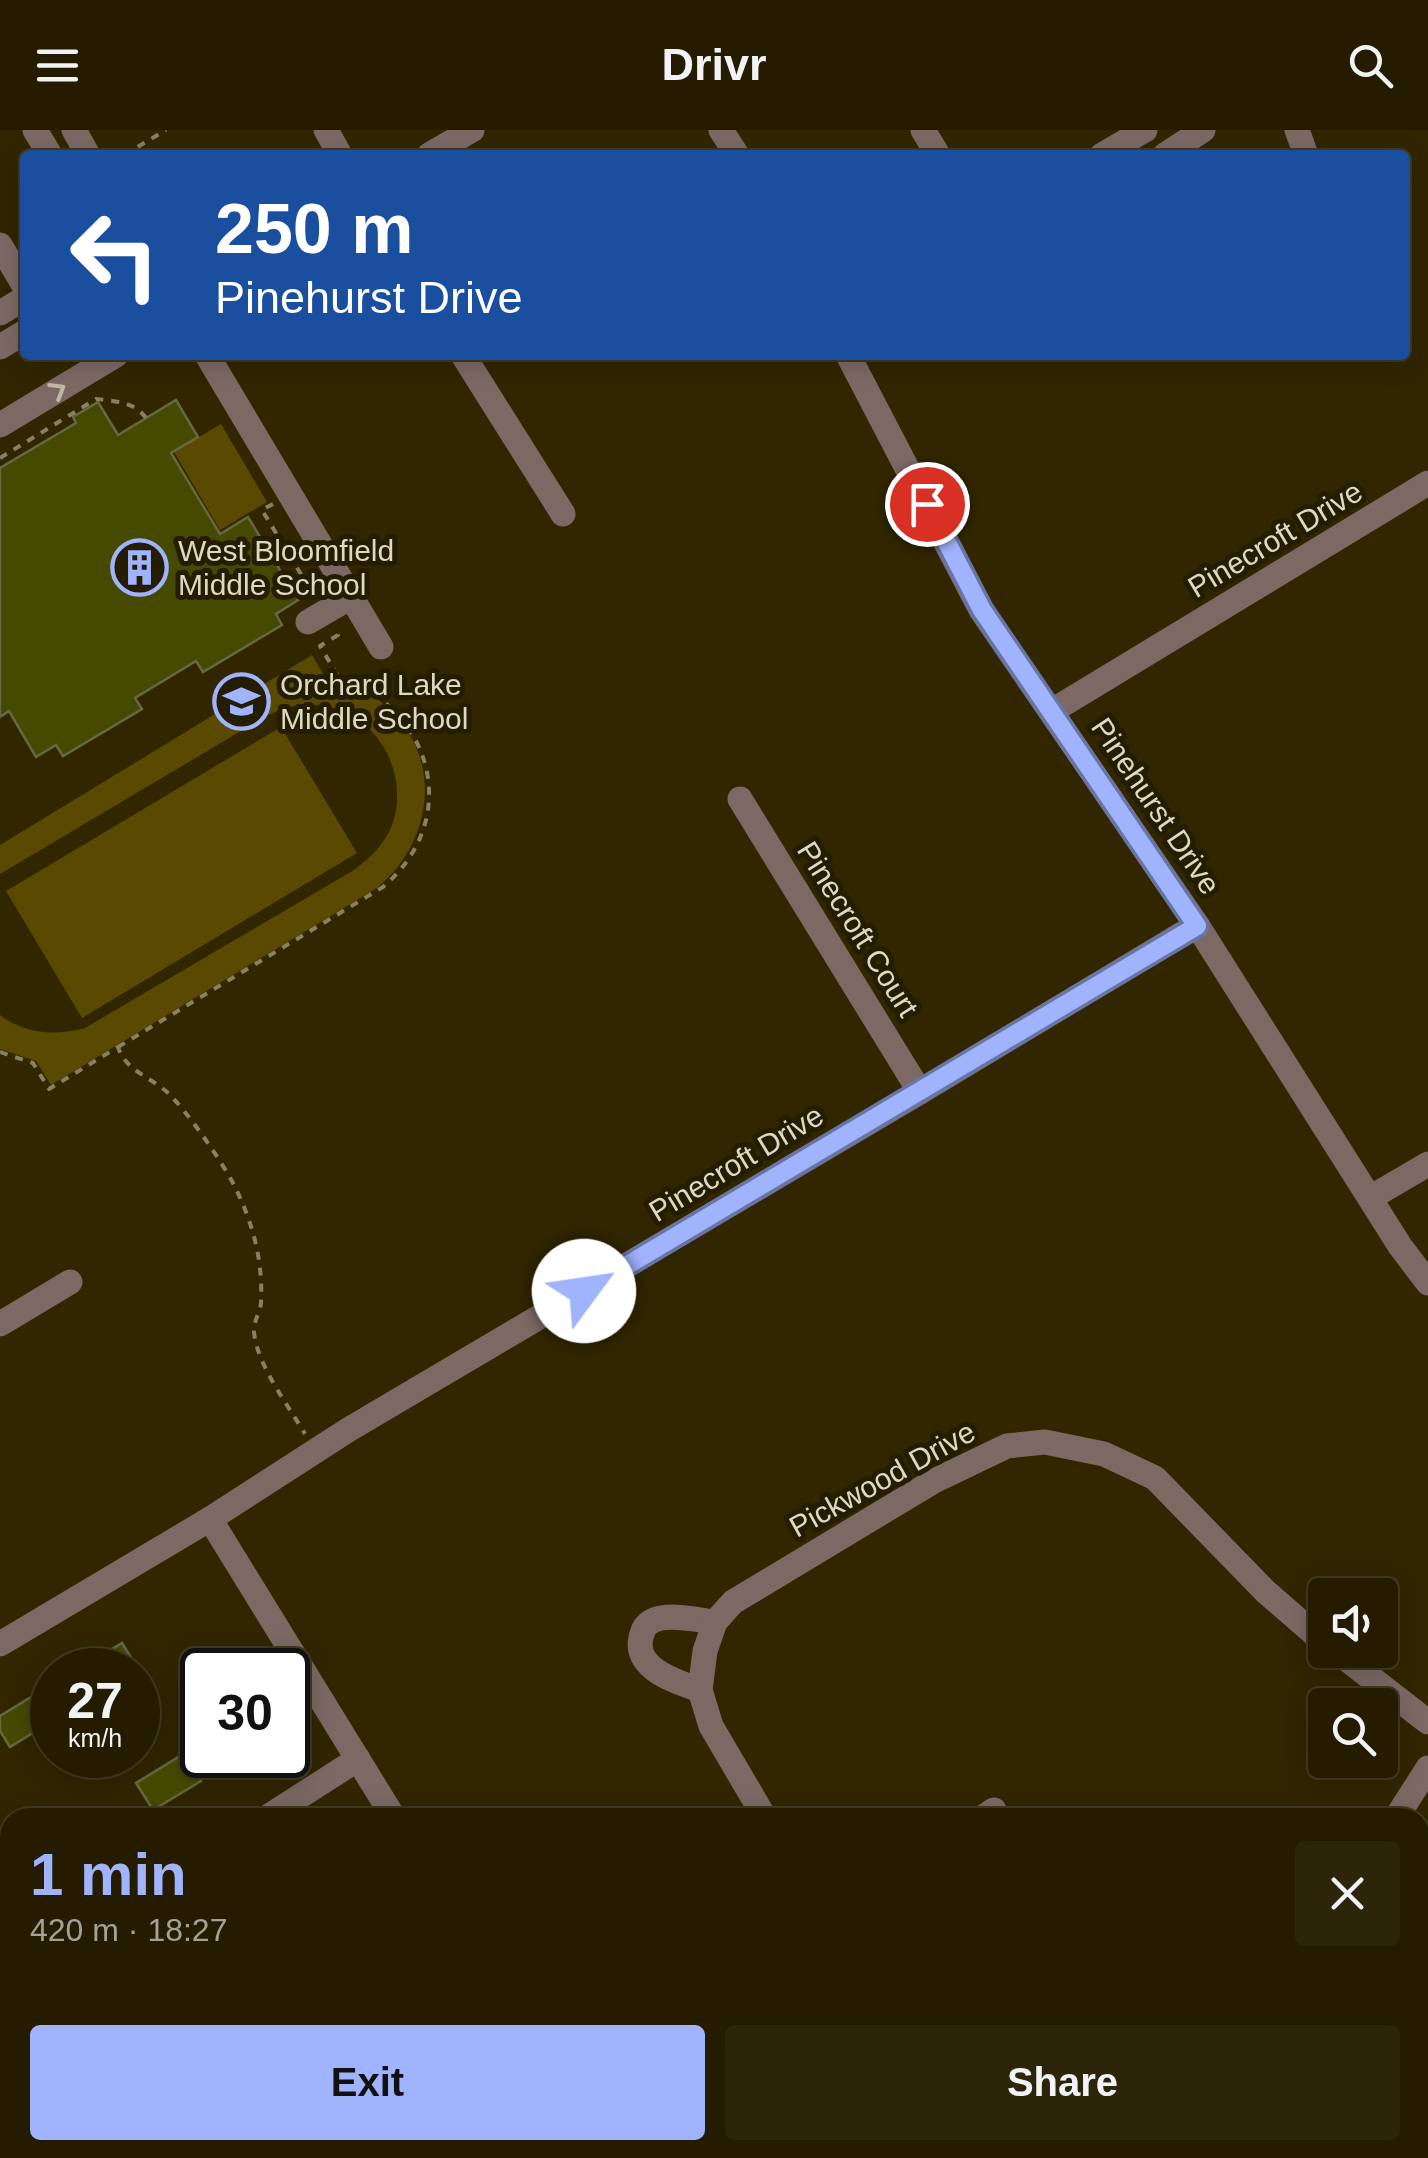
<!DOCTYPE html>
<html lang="en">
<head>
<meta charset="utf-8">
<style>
  :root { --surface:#251c00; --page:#2d250a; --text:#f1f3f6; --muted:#a3a199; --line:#423a22; --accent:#a0b3fd }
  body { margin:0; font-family:Arial,sans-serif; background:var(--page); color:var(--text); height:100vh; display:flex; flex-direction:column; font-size:38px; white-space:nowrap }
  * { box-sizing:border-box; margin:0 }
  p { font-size:32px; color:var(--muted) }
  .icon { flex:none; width:55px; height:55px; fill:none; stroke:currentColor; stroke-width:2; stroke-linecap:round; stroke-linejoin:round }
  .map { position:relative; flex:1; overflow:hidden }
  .drawer { position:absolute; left:0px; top:1678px; width:1430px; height:352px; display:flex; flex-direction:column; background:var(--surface); border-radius:30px 30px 0 0; box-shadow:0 5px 25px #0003,0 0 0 2px var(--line) }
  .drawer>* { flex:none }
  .top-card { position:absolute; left:20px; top:20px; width:1390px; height:210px; border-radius:10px; box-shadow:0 5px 25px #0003,0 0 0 2px var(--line); background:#1a4fa0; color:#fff; overflow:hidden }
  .tools { position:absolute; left:1308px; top:1448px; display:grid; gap:20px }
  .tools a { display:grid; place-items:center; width:90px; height:90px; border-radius:10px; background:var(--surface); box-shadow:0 5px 25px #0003,0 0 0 2px var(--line); font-size:50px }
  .speed { position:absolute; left:30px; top:1518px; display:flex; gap:20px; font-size:50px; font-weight:700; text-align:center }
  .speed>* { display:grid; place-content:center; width:130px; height:130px; border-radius:50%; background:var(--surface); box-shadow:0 5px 25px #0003,0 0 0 2px var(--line); line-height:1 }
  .speed small { font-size:25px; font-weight:400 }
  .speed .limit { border:5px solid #111; border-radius:15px; background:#fff; color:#111 }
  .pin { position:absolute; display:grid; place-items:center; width:85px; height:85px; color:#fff; margin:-42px; border:5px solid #fff; border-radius:50%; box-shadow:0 2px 10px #0007 }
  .me { position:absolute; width:110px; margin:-55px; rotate:59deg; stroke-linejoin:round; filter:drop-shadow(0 0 8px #0008) }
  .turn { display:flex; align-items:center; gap:35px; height:210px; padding:0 30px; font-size:45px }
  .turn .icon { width:130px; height:130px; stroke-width:2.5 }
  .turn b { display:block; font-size:70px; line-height:85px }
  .round { display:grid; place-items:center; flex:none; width:105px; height:105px; border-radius:10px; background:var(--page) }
  .head { display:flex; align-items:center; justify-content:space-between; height:170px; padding:0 30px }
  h1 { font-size:60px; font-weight:800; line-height:75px; color:var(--accent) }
  .button { display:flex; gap:20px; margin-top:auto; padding:20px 30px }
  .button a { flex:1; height:115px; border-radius:10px; background:var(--accent); color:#111; font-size:40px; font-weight:800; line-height:115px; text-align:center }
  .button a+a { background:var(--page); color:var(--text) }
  header { display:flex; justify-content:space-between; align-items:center; height:130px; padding:0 30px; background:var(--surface); font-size:45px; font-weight:800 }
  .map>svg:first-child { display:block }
</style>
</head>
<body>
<header><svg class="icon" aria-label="menu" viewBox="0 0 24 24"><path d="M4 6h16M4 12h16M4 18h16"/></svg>Drivr<svg class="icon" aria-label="search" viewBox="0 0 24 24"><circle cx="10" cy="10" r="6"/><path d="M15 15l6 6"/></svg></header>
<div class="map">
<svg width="1428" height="2028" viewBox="0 0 1428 2028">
  <rect width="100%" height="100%" fill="#312600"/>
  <g fill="#5a4901">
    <polygon points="221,294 267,372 220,400 174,322"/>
    <path d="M312,525L325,547C349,554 370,561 388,578C444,629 433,712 377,758L51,955L36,931L0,919V885C25,904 55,906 85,898L354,740C371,727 386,713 393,692C411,635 368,571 305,575C292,575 280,580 268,585L0,744V715Z"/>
    <polygon points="281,597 357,723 82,888 6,761"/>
    <polygon points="1428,1922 1428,2028 1333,2028 1340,2020 1420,2020 1420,1931"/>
  </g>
  <g fill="#464a01" stroke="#656842" stroke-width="2.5">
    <polygon points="176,270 198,307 171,323 220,404 248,387 298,470 276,484 282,495 203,542 196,531 135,568 142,579 63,626 56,615 36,627 9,581 0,587 0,338 76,293 73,287 98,272 118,305"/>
    <polygon points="122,1513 139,1540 78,1540"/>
    <polygon points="41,1561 52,1579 52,1591 10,1617 0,1601 0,1586"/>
    <polygon points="185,1623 201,1651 153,1680 136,1653"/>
  </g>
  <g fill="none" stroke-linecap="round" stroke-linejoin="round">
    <g stroke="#898063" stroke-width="4" stroke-dasharray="8 8" stroke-linecap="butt">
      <polyline points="124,25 166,0"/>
      <path d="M0,328L96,269C115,271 135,272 146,288"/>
      <polyline points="273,374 262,380 313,464"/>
      <path d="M118,917L383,757C463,689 433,579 338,546L320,516L338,505L336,502"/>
      <path d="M0,922L33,933L49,959L118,917C126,941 149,946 167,962C187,981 221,1030 234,1055C253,1093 263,1130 261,1173C260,1183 253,1192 254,1202C257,1235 288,1275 305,1304"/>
    </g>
    <g stroke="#7c6964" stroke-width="25">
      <polyline points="35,0 50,25"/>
      <polyline points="74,0 88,25"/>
      <polyline points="326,0 340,25"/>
      <polyline points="721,0 737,25"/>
      <polyline points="923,0 938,25"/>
      <polyline points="1297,0 1306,25"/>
      <polyline points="429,25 472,0"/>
      <polyline points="1102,25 1145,0"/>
      <polyline points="1165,25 1203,0"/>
      <polyline points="0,115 25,157"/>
      <polyline points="0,183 25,168"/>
      <polyline points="0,217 25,202"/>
      <polyline points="207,225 381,517"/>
      <polyline points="463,225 563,384"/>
      <polyline points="848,225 981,480 1197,795 1400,1116 1428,1153"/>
      <polyline points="0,295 116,225"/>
      <polyline points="308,492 351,467"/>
      <polyline points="1052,581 1428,353"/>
      <polyline points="740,669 920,962"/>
      <polyline points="1370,1068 1428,1034"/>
      <polyline points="0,1194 70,1152"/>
      <polyline points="210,1389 394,1688"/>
      <polyline points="0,1514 210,1389 348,1300 920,962 1197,795"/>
      <polyline points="1335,1520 1428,1592"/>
      <path d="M700,1560C674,1551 628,1537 643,1501C646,1493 652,1490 661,1488C678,1485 698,1490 715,1492"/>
      <polyline points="266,1688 358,1629"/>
      <polyline points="765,1688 711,1596 700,1560 705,1521 715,1492 733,1472 934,1351 1007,1316 1045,1312 1104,1324 1155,1348 1266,1462 1325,1513"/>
      <polyline points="982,1688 994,1680"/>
      <polyline points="1396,1688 1428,1638"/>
      <polyline points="0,1856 10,1849"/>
      <polyline points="554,2020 558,2028"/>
      <polyline points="976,2020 984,2028"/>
      <polyline points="275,2028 288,2020"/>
      <polyline points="1156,2028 1160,2020"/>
    </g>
  </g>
  <defs><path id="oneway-chevron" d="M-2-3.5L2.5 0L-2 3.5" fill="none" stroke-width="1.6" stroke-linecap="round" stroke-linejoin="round" transform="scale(2.5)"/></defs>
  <use stroke="#c1b7a7" href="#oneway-chevron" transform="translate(58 260) rotate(-31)"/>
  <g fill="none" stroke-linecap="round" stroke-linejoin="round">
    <defs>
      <polyline id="route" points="584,1161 1197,796 982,480 927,374"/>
    </defs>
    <use href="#route" stroke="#6874a4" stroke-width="25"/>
    <use href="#route" stroke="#a0b3fd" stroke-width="18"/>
  </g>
  <defs>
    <symbol id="building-ring" viewBox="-11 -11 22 22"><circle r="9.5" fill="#251d02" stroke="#a0b3fd" stroke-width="1.5"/><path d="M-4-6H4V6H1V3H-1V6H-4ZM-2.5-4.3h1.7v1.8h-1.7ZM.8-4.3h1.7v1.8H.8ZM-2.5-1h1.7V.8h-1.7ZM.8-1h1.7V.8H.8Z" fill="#a0b3fd"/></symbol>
    <symbol id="school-ring" viewBox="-11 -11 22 22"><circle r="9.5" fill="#251d02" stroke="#a0b3fd" stroke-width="1.5"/><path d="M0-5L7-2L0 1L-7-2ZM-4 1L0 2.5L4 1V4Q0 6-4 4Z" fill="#a0b3fd"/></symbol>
  </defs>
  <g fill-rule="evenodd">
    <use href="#building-ring" x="108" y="406" width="63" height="63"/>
    <use href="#school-ring" x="210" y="540" width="63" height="63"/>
  </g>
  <g text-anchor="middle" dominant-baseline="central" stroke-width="10" stroke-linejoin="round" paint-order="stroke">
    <g font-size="30" fill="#dfd8c4" stroke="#251d02">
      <text transform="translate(1275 409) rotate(-31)">Pinecroft Drive</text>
      <text transform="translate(1156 676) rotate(56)">Pinehurst Drive</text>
      <text transform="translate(858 799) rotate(58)">Pinecroft Court</text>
      <text transform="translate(736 1033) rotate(-31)">Pinecroft Drive</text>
      <text transform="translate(882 1349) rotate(-29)">Pickwood Drive</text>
    </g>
    <g font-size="30" fill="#dfd8c4" stroke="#251d02" text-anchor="start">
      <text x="178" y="420">West Bloomfield<tspan x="178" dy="34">Middle School</tspan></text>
      <text x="280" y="554">Orchard Lake<tspan x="280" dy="34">Middle School</tspan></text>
    </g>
  </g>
</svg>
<div class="tools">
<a><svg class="icon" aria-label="sound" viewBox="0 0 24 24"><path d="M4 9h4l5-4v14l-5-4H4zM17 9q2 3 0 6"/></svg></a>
<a><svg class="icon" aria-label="search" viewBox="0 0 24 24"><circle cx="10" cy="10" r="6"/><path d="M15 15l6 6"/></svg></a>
</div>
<div class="speed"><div>27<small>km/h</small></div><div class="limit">30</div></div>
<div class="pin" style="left:927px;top:374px;background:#d93025"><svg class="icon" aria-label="arrive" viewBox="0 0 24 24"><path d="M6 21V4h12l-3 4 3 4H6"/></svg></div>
<svg class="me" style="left:584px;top:1161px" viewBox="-20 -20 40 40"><circle r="19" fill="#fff"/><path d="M0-13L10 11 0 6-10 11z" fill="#a0b3fd"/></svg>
<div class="top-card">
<div class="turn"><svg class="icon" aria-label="left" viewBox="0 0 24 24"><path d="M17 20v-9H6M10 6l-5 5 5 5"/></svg><div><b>250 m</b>Pinehurst Drive</div></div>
</div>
<section class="drawer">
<div class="head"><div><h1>1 min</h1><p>420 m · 18:27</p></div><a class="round"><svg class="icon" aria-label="close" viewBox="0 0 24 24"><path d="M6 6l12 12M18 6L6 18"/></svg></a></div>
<div class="button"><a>Exit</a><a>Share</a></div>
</section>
</div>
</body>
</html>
